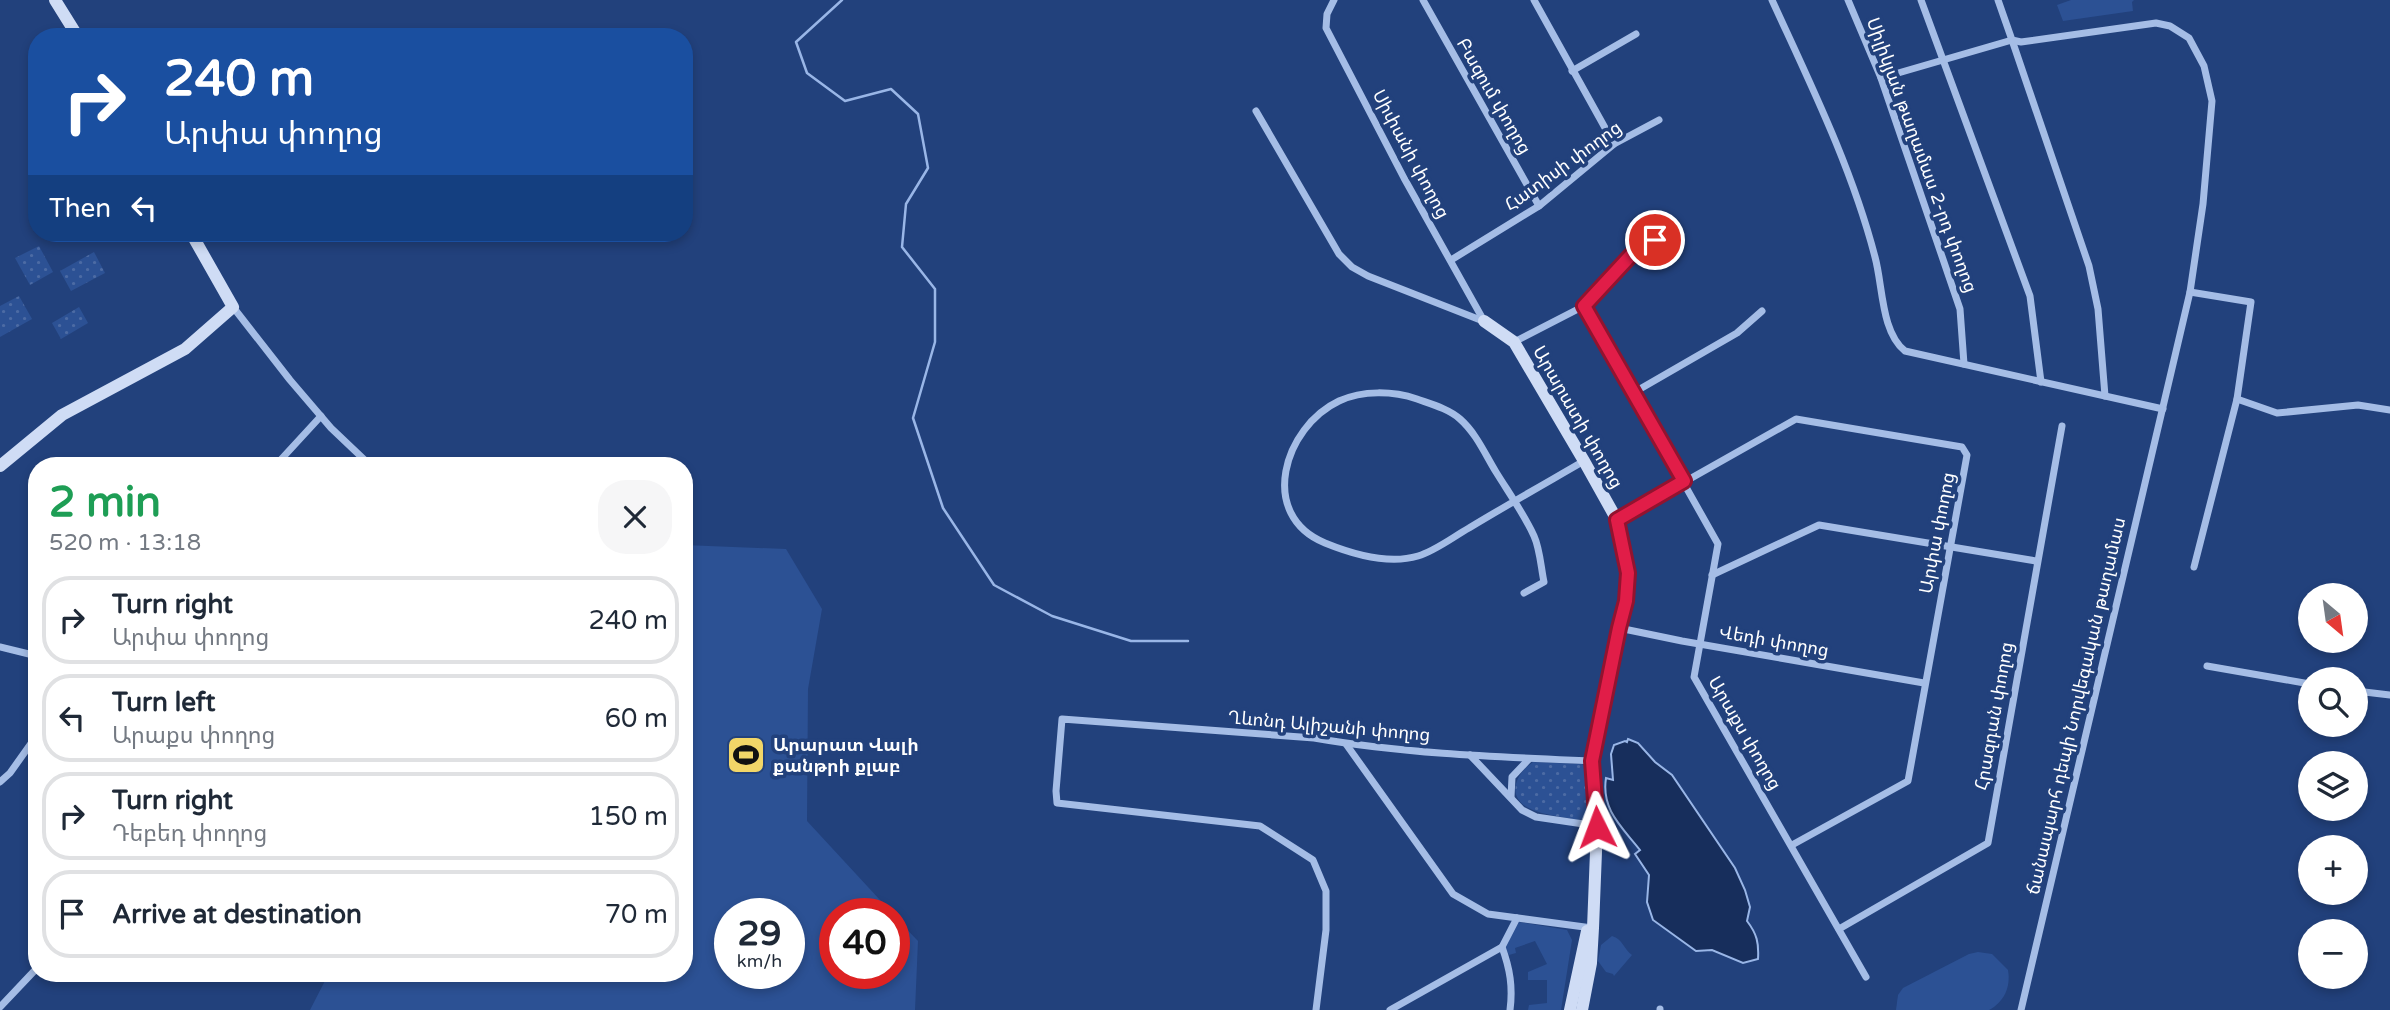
<!DOCTYPE html>
<html lang="en">
<head>
<meta charset="utf-8">
<style>
  :root { --surface:#fff; --page:#f6f6f7; --text:#1f2937; --muted:#747a83; --line:#e0e1e3 }
  body { margin:0; font-family:"Varela Round","Noto Sans Armenian",sans-serif; background:var(--page); color:var(--text); height:100vh; display:flex; flex-direction:column; font-size:26px; white-space:nowrap }
  * { box-sizing:border-box; margin:0 }
  p { font-size:23px; color:var(--muted) }
  .icon { flex:none; width:38px; height:38px; fill:none; stroke:currentColor; stroke-width:2; stroke-linecap:round; stroke-linejoin:round }
  .map { position:relative; flex:1; overflow:hidden }
  .details { position:absolute; left:28px; top:457px; width:665px; height:525px; display:flex; flex-direction:column; background:var(--surface); border-radius:28px; box-shadow:0 4px 10px #0003 }
  .details>* { flex:none }
  .hud { position:absolute; left:28px; top:28px; width:665px; height:214px; border-radius:28px; box-shadow:0 4px 10px #0003; background:#1a4fa0; color:#fff; overflow:hidden }
  .needle { width:46px; rotate:151deg }
  .controls { position:absolute; left:2298px; top:583px; display:grid; gap:14px }
  .controls a { display:grid; place-items:center; width:70px; height:70px; border-radius:50%; background:var(--surface); box-shadow:0 4px 10px #0003; font-size:35px }
  .speed { position:absolute; left:714px; top:898px; display:flex; gap:14px; font-size:35px; font-weight:700; text-align:center }
  .speed>* { display:grid; place-content:center; width:91px; height:91px; border-radius:50%; background:var(--surface); box-shadow:0 4px 10px #0003; line-height:1 }
  .speed small { font-size:18px; font-weight:400 }
  .speed .limit { border:10px solid #d22; background:#fff; color:#111 }
  .pin { position:absolute; display:grid; place-items:center; width:60px; height:60px; color:#fff; margin:-30px; border:4px solid #fff; border-radius:50%; box-shadow:0 2px 7px #0007 }
  .me { position:absolute; width:77px; margin:-38px; rotate:357deg; stroke-linejoin:round; filter:drop-shadow(0 0 5px #0008) }
  .turn { display:flex; align-items:center; gap:24px; height:147px; padding:0 21px; font-size:32px }
  .turn .icon { width:91px; height:91px; stroke-width:2.5 }
  .turn b { display:block; font-size:49px; line-height:60px }
  .then { display:flex; align-items:center; height:66px; padding:0 21px; background:#0003; gap:14px; font-size:26px }
  .round { display:grid; place-items:center; flex:none; width:74px; height:74px; border-radius:28px; background:var(--page) }
  .head { display:flex; align-items:center; justify-content:space-between; height:119px; padding:0 21px }
  h1 { font-size:42px; font-weight:700; line-height:52px; color:#1e9e55 }
  ul { padding:0; list-style:none }
  li { display:flex; align-items:center; gap:21px; height:88px; margin:0 14px 10px; padding:0 7px; border:4px solid var(--line); border-radius:28px }
  li div { flex:1 }
  li b { display:block; font-size:26px }
  li em { font-style:normal }
  .map>svg:first-child { display:block }
</style>
</head>
<body>
<div class="map">
<svg width="2390" height="1010" viewBox="0 0 2390 1010">
  <defs>
    <pattern id="park-dots" width="8" height="8" patternUnits="userSpaceOnUse" patternTransform="scale(1.75)"><rect width="8" height="8" fill="#2c5194"/><path d="M2 2h.1M6 6h.1" fill="none" stroke="#4c6ba4" stroke-width="1.8" stroke-linecap="round"/></pattern>
  </defs>
  <rect width="100%" height="100%" fill="#22417c"/>
  <g fill="#2c5194" fill-rule="evenodd">
    <polygon points="2071,0 2134,0 2132,2 2133,11 2063,21 2057,5"/>
    <path d="M684,545L786,549L822,609L808,689L807,821L892,913L835,914V973H894V916L918,941L915,1010H310L329,973H684ZM730,914H789V973H730Z"/>
    <polygon points="1519,922 1567,930 1572,940 1561,1010 1528,1010 1529,1005 1547,1003 1547,980 1528,980 1528,972 1547,964 1535,941 1515,948 1516,953 1509,955 1505,947"/>
    <path d="M1612,936C1623,939 1624,950 1632,955L1614,976L1613,974L1606,972L1598,961L1601,945Z"/>
    <path d="M1978,952L1992,954L2008,970C2011,987 2004,1002 1989,1010H1896L1898,995L1903,988L1969,954Z"/>
  </g>
  <g fill="url(#park-dots)">
    <polygon points="39,246 53,272 30,285 15,258"/>
    <polygon points="94,252 105,273 71,291 60,271"/>
    <polygon points="19,296 32,319 0,337 0,306"/>
    <polygon points="79,307 88,323 61,339 52,323"/>
    <path d="M1533,762L1582,764L1588,769L1590,810L1586,819L1579,820C1565,817 1549,816 1536,811C1506,801 1512,777 1533,762Z"/>
  </g>
  <path fill="#172e5c" stroke="#99b6e7" stroke-width="2" d="M1628,739L1638,743L1655,762L1672,775L1735,868L1745,890L1750,907L1747,921C1757,934 1759,943 1758,959L1743,963L1712,950L1696,951L1653,920L1647,902L1649,875L1635,854L1640,850C1622,827 1601,810 1606,778L1613,780L1611,754L1614,745L1625,741L1627,742Z"/>
  <g fill="none" stroke-linecap="round" stroke-linejoin="round">
    <polyline stroke="#99b6e7" stroke-width="2.5" points="842,0 796,42 807,73 845,101 891,89 918,114 928,168 906,204 902,247 935,289 935,342 913,418 943,508 994,585 1052,616 1131,641 1188,641"/>
    <g stroke="#a5bde6" stroke-width="7">
      <polyline points="1334,0 1327,14 1326,28 1404,178 1484,321"/>
      <polyline points="1423,0 1539,206"/>
      <polyline points="1534,0 1614,144"/>
      <path d="M1772,0C1810,83 1852,168 1875,257C1883,286 1881,332 1905,351L2163,409"/>
      <polyline points="1848,0 1881,78 1960,309 1964,364"/>
      <polyline points="1921,0 2030,296 2041,382"/>
      <polyline points="1998,0 2012,40 2021,42 2156,23 2170,26 2189,38 2204,66 2212,101 2203,204 2190,292 2021,1010"/>
      <polyline points="1572,71 1636,34"/>
      <polyline points="1881,78 2012,40 2089,266 2098,309 2105,396"/>
      <polyline points="1256,111 1339,254 1352,267 1368,276 1483,321"/>
      <polyline points="1451,260 1539,206 1614,144 1659,120"/>
      <polyline points="2190,292 2251,302 2237,399 2194,567"/>
      <polyline points="1584,306 1718,544 1694,677 1866,977"/>
      <polyline points="233,307 290,380 331,428 371,466"/>
      <polyline points="1514,342 1584,306 1634,252 1655,240"/>
      <polyline points="1633,393 1737,333 1762,311"/>
      <polyline points="2237,399 2277,413 2358,405 2390,410"/>
      <polyline points="275,466 321,416"/>
      <polyline points="1617,520 1796,419 1962,447 1967,455 1908,781 1792,845"/>
      <polyline points="1712,575 1819,525 2036,561"/>
      <path d="M1524,593L1544,582C1541,568 1540,549 1534,536C1524,514 1509,493 1496,472C1485,454 1476,433 1460,419C1449,409 1431,404 1417,399C1393,391 1363,390 1339,401C1284,427 1257,515 1325,543C1352,554 1388,565 1418,556C1435,551 1453,537 1469,528C1507,505 1546,483 1584,461"/>
      <polyline points="1619,628 1682,641 1924,683"/>
      <polyline points="0,647 37,656"/>
      <polyline points="2207,666 2310,684"/>
      <polyline points="2356,691 2390,695"/>
      <polyline points="1346,744 1453,894 1488,914 1592,928"/>
      <polyline points="1470,755 1522,810 1536,817 1597,826"/>
      <polyline points="0,782 10,773 37,735"/>
      <polyline points="1511,797 1512,777 1529,759"/>
      <polyline points="1839,929 1988,843 2062,426"/>
      <path d="M1502,947C1510,969 1513,987 1510,1010"/>
      <polyline points="0,1007 37,968"/>
      <polyline points="1660,1009 1660,1010"/>
      <path d="M1316,1010L1326,930V891L1313,860L1260,826L1057,803L1056,791L1062,719L1314,738C1406,754 1500,757 1593,761"/>
      <polyline points="1390,1010 1502,947 1517,918"/>
    </g>
    <g stroke="#cfdcf5" stroke-width="12">
      <polyline points="55,0 78,37"/>
      <polyline points="1484,321 1514,342 1584,461 1617,520 1628,573 1626,601 1619,628 1593,761 1597,826 1593,928 1591,963 1582,1010"/>
      <polyline points="0,466 62,415 185,349 233,307 191,233"/>
      <polyline points="1570,1010 1587,931"/>
    </g>
  </g>
  <g fill="none" stroke-linecap="round" stroke-linejoin="round">
    <defs>
      <polyline id="route" points="1597,827 1592,761 1619,628 1626,601 1628,573 1617,520 1684,481 1584,306 1634,252 1655,240"/>
    </defs>
    <use href="#route" stroke="#92132f" stroke-width="18"/>
    <use href="#route" stroke="#e11d48" stroke-width="12"/>
  </g>
  <defs>
    <symbol id="stadium-square" viewBox="-11 -11 22 22"><rect x="-9" y="-9" width="18" height="18" rx="4" fill="#f2d668" stroke="#22417c"/><path d="M0-5a6.5 5 0 1 0 0 10a6.5 5 0 1 0 0-10ZM-3.5-1.8h7v3.6h-7Z" fill="#111"/></symbol>
  </defs>
  <g fill-rule="evenodd">
    <use href="#stadium-square" x="724" y="733" width="44" height="44"/>
  </g>
  <g text-anchor="middle" dominant-baseline="central" stroke-width="7" stroke-linejoin="round" paint-order="stroke">
    <g font-size="18" fill="#fff" stroke="#22417c">
      <text transform="translate(1494 96) rotate(60)">Բազում փողոց</text>
      <text transform="translate(1411 154) rotate(62)">Սիփանի փողոց</text>
      <text transform="translate(1922 155) rotate(70)">Սիլիկյան թաղամաս 2-րդ փողոց</text>
      <text transform="translate(1563 166) rotate(-36)">Հատիսի փողոց</text>
      <text transform="translate(1578 417) rotate(60)">Արարատի փողոց</text>
      <text transform="translate(1937 533) rotate(-79)">Արփա փողոց</text>
      <text transform="translate(1774 641) rotate(10)">Վեդի փողոց</text>
      <text transform="translate(2076 706) rotate(-77)">ճանապարհ դեպի Նորվեգական թաղամաս</text>
      <text transform="translate(1994 716) rotate(-80)">Հրազդան փողոց</text>
      <text transform="translate(1329 726) rotate(5)">Ղևոնդ Ալիշանի փողոց</text>
      <text transform="translate(1745 733) rotate(60)">Արաքս փողոց</text>
    </g>
    <g font-size="18" font-weight="bold" fill="#fff" stroke="#22417c" text-anchor="start">
      <text x="773" y="745">Արարատ Վալի<tspan x="773" dy="21">քանթրի քլաբ</tspan></text>
    </g>
  </g>
</svg>
<div class="controls">
<a><svg class="needle" viewBox="-14 -14 28 28"><path d="M0-13l5 13h-10z" fill="#e53935"/><path d="M0 13l5-13h-10z" fill="#747a83"/></svg></a>
<a><svg class="icon" aria-label="search" viewBox="0 0 24 24"><circle cx="10" cy="10" r="6"/><path d="M15 15l6 6"/></svg></a>
<a><svg class="icon" aria-label="layers" viewBox="0 0 24 24"><path d="M12 4l9 5-9 5-9-5zM3 14l9 5 9-5"/></svg></a>
<a>+</a>
<a>−</a>
</div>
<div class="speed"><div>29<small>km/h</small></div><div class="limit">40</div></div>
<div class="pin" style="left:1655px;top:240px;background:#d93025"><svg class="icon" aria-label="arrive" viewBox="0 0 24 24"><path d="M6 21V4h12l-3 4 3 4H6"/></svg></div>
<svg class="me" style="left:1597px;top:827px" viewBox="-20 -20 40 40"><path d="M0-17L14 15 0 8-14 15z" fill="#e11d48" stroke="#fff" stroke-width="4"/></svg>
<div class="hud">
<div class="turn"><svg class="icon" aria-label="right" viewBox="0 0 24 24"><path d="M7 20v-9h11M14 6l5 5-5 5"/></svg><div><b>240 m</b>Արփա փողոց</div></div>
<div class="then">Then<svg class="icon" aria-label="left" viewBox="0 0 24 24"><path d="M17 20v-9H6M10 6l-5 5 5 5"/></svg></div>
</div>
<section class="details">
<div class="head"><div><h1>2 min</h1><p>520 m · 13:18</p></div><a class="round"><svg class="icon" aria-label="close" viewBox="0 0 24 24"><path d="M6 6l12 12M18 6L6 18"/></svg></a></div>
<ul>
<li><svg class="icon" aria-label="right" viewBox="0 0 24 24"><path d="M7 20v-9h11M14 6l5 5-5 5"/></svg><div><b>Turn right</b><p>Արփա փողոց</p></div><em>240 m</em></li>
<li><svg class="icon" aria-label="left" viewBox="0 0 24 24"><path d="M17 20v-9H6M10 6l-5 5 5 5"/></svg><div><b>Turn left</b><p>Արաքս փողոց</p></div><em>60 m</em></li>
<li><svg class="icon" aria-label="right" viewBox="0 0 24 24"><path d="M7 20v-9h11M14 6l5 5-5 5"/></svg><div><b>Turn right</b><p>Դեբեդ փողոց</p></div><em>150 m</em></li>
<li><svg class="icon" aria-label="arrive" viewBox="0 0 24 24"><path d="M6 21V4h12l-3 4 3 4H6"/></svg><div><b>Arrive at destination</b></div><em>70 m</em></li>
</ul>
</section>
</div>
</body>
</html>
